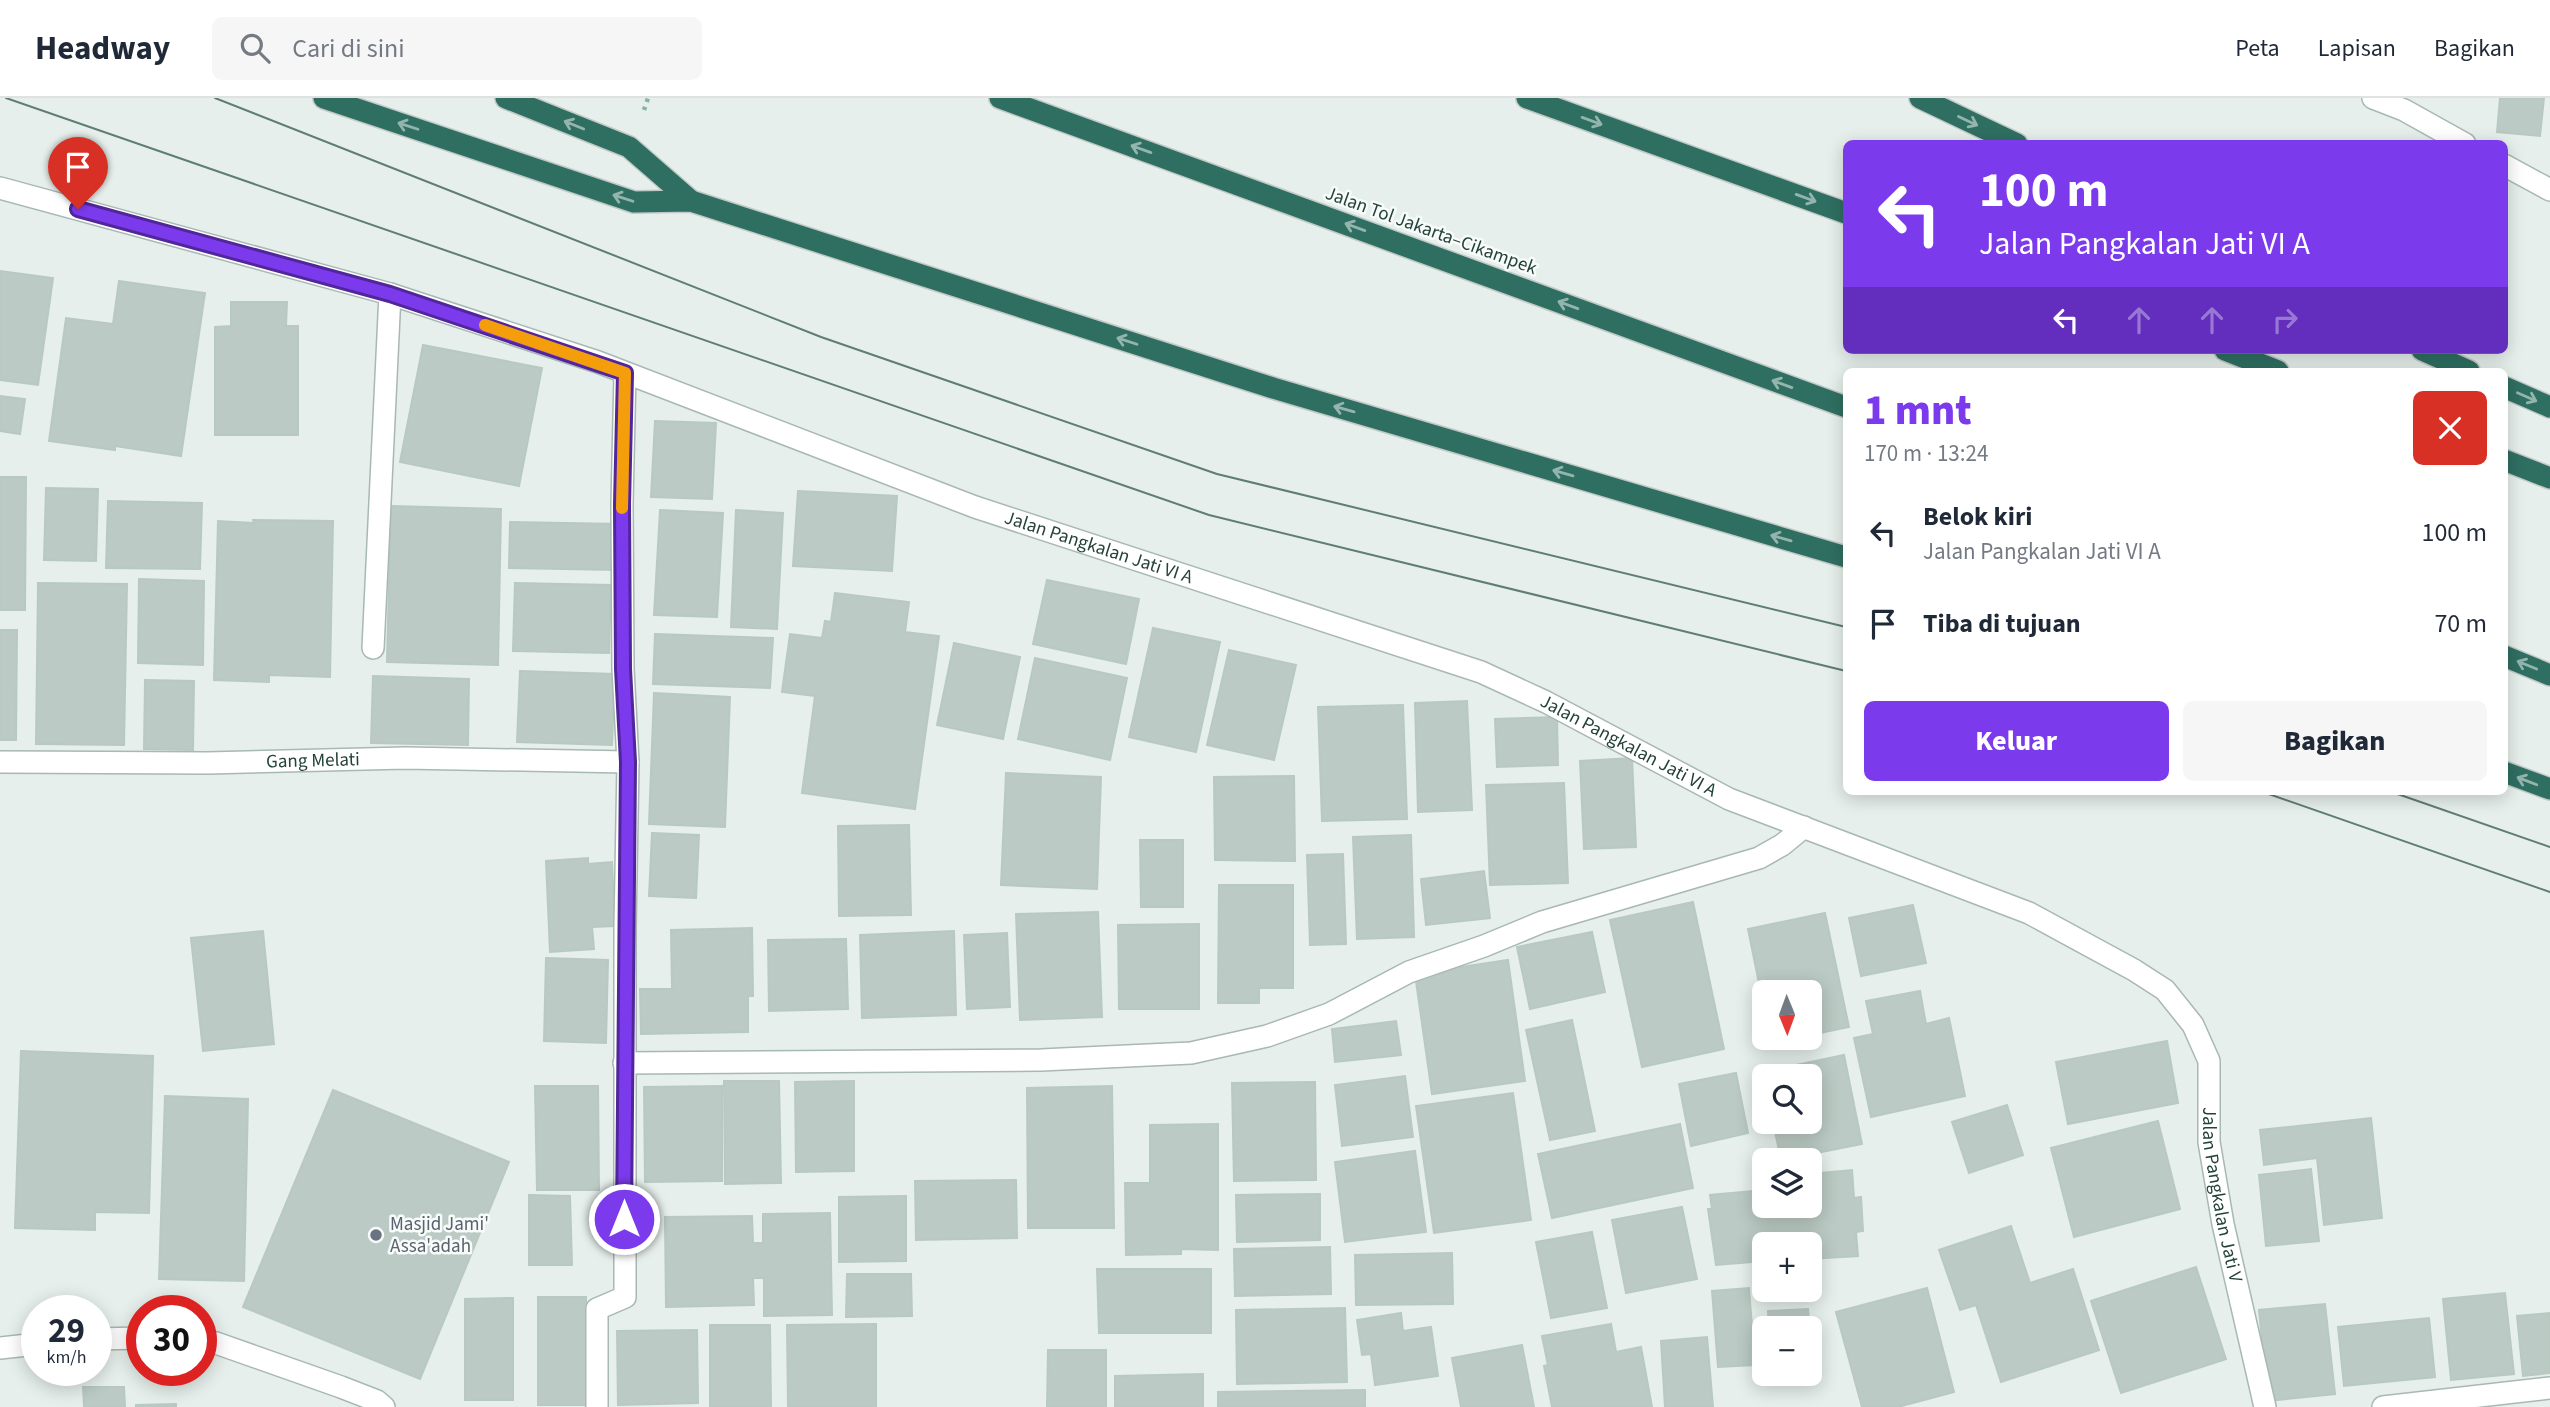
<!DOCTYPE html>
<html lang="id">
<head>
<meta charset="utf-8">
<style>
  :root { --surface:#fff; --page:#f6f6f7; --text:#1f2937; --muted:#747a83; --line:#e0e1e3; --accent:#7c3aed }
  body { margin:0; font-family:"Source Sans 3",sans-serif; background:var(--page); color:var(--text); height:100vh; display:flex; flex-direction:column; font-size:26px; white-space:nowrap }
  * { box-sizing:border-box; margin:0 }
  p { font-size:23px; color:var(--muted) }
  .icon { flex:none; width:38px; height:38px; fill:none; stroke:currentColor; stroke-width:2; stroke-linecap:round; stroke-linejoin:round }
  .map { position:relative; flex:1; overflow:hidden }
  .side { position:absolute; left:1843px; top:270px; width:665px; height:427px; display:flex; flex-direction:column; background:var(--surface); border-radius:10px; box-shadow:0 4px 18px #0003 }
  .side>* { flex:none }
  .banner { position:absolute; left:1843px; top:42px; width:665px; height:214px; border-radius:10px; box-shadow:0 4px 18px #0003; background:#7c3aed; color:#fff; overflow:hidden }
  .needle { width:46px; rotate:179deg }
  .fabs { position:absolute; left:1752px; top:882px; display:grid; gap:14px }
  .fabs a { display:grid; place-items:center; width:70px; height:70px; border-radius:10px; background:var(--surface); box-shadow:0 4px 18px #0003; font-size:35px }
  .speed { position:absolute; left:21px; top:1197px; display:flex; gap:14px; font-size:35px; font-weight:700; text-align:center }
  .speed>* { display:grid; place-content:center; width:91px; height:91px; border-radius:50%; background:var(--surface); box-shadow:0 4px 18px #0003; line-height:1 }
  .speed small { font-size:18px; font-weight:400 }
  .speed .limit { border:10px solid #d22; background:#fff; color:#111 }
  .pin { position:absolute; display:grid; place-items:center; width:60px; height:60px; color:#fff; margin:-72px -30px; border-radius:50% 50% 50% 0; rotate:-45deg; box-shadow:0 0 7px #0007 }
  .pin .icon { rotate:45deg }
  .me { position:absolute; width:77px; margin:-38px; rotate:0deg; stroke-linejoin:round; filter:drop-shadow(0 0 5px #0008) }
  .turn { display:flex; align-items:center; gap:24px; height:147px; padding:0 21px; font-size:32px }
  .turn .icon { width:91px; height:91px; stroke-width:2.5 }
  .turn b { display:block; font-size:49px; line-height:60px }
  .lanes { display:flex; align-items:center; height:66px; padding:0 21px; background:#0003; justify-content:center; gap:35px; direction:ltr }
  .lanes .off { opacity:.35 }
  .round { display:grid; place-items:center; flex:none; width:74px; height:74px; border-radius:10px; background:var(--page) }
  .summary { display:flex; align-items:center; justify-content:space-between; height:119px; padding:0 21px }
  h1 { font-size:42px; font-weight:800; line-height:52px; color:var(--accent) }
  .cta { display:flex; gap:14px; margin-top:auto; padding:14px 21px }
  .cta a { flex:1; height:80px; border-radius:10px; background:var(--accent); color:#fff; font-size:28px; font-weight:800; line-height:80px; text-align:center }
  .cta a+a { background:var(--page); color:var(--text) }
  ul { padding:0; list-style:none }
  li { display:flex; align-items:center; gap:21px; height:91px; padding:0 21px }
  li div { flex:1 }
  li b { display:block; font-size:26px }
  li em { font-style:normal }
  header { display:flex; align-items:center; gap:42px; box-sizing:border-box; height:98px; padding:0 35px; background:var(--surface); border-bottom:2px solid var(--line) }
  header strong { font-size:33px }
  nav { display:flex; gap:38px; margin-inline-start:auto; font-size:24px }
  .search { width:490px; height:63px; background:var(--page); display:flex; align-items:center; gap:18px; box-sizing:border-box; padding:0 24px; border-radius:10px; color:var(--muted); font-size:26px }
  .map>svg:first-child { display:block }
</style>
</head>
<body>
<header>
<strong>Headway</strong>
<div class="search"><svg class="icon" aria-label="search" viewBox="0 0 24 24"><circle cx="10" cy="10" r="6"/><path d="M15 15l6 6"/></svg>Cari di sini</div>
<nav><a>Peta</a><a>Lapisan</a><a>Bagikan</a></nav>
</header>
<div class="map">
<svg width="2550" height="1309" viewBox="0 0 2550 1309">
  <rect width="100%" height="100%" fill="#e6efeb"/>
  <g fill="#bbcac4" stroke="#b8c9c2" stroke-width="2">
    <polygon points="2500,0 2544,0 2540,38 2497,34"/>
    <polygon points="0,173 53,180 38,287 0,282"/>
    <polygon points="119,183 205,195 181,358 115,348 115,352 49,343 66,220 113,226"/>
    <polygon points="231,204 287,204 286,228 298,228 298,337 215,337 215,229 231,228"/>
    <polygon points="423,247 542,270 519,388 400,364"/>
    <polygon points="0,298 25,301 20,336 0,333"/>
    <polygon points="655,323 716,325 712,401 651,399"/>
    <polygon points="0,379 26,379 25,512 0,512"/>
    <polygon points="46,390 98,391 96,463 44,462"/>
    <polygon points="798,393 897,398 892,473 793,468"/>
    <polygon points="108,403 202,405 200,471 106,470"/>
    <polygon points="391,408 501,411 498,567 387,564"/>
    <polygon points="660,412 723,415 717,519 654,517"/>
    <polygon points="736,412 783,415 777,531 731,529"/>
    <polygon points="253,422 333,423 330,579 269,577 269,584 214,582 218,423 254,425"/>
    <polygon points="510,424 620,426 618,472 509,470"/>
    <polygon points="139,481 204,483 203,567 138,565"/>
    <polygon points="1047,482 1139,501 1126,566 1033,546"/>
    <polygon points="38,485 127,486 124,647 36,646"/>
    <polygon points="515,485 611,487 609,555 513,553"/>
    <polygon points="835,495 909,504 905,534 939,538 915,711 802,695 815,598 782,594 790,536 822,540 825,523 831,524"/>
    <polygon points="1153,530 1220,544 1196,654 1129,639"/>
    <polygon points="0,532 17,532 16,642 0,642"/>
    <polygon points="655,536 773,540 770,590 653,586"/>
    <polygon points="954,545 1020,559 1003,641 937,627"/>
    <polygon points="1229,552 1296,567 1274,662 1207,647"/>
    <polygon points="1035,560 1127,580 1110,662 1018,641"/>
    <polygon points="520,573 615,576 612,647 517,644"/>
    <polygon points="373,578 469,581 468,647 371,645"/>
    <polygon points="145,582 194,583 193,652 144,651"/>
    <polygon points="654,595 730,599 725,729 649,726"/>
    <polygon points="1467,603 1472,712 1418,714 1415,605"/>
    <polygon points="1403,607 1407,721 1322,723 1318,609"/>
    <polygon points="1557,619 1558,667 1497,669 1495,621"/>
    <polygon points="1632,660 1636,749 1584,751 1580,663"/>
    <polygon points="1006,675 1101,679 1097,791 1001,787"/>
    <polygon points="1294,678 1295,763 1215,762 1214,679"/>
    <polygon points="1564,685 1568,785 1490,787 1486,687"/>
    <polygon points="909,727 911,817 839,818 838,728"/>
    <polygon points="652,735 699,737 696,800 649,798"/>
    <polygon points="1411,737 1414,839 1357,841 1353,739"/>
    <polygon points="1140,742 1183,742 1183,809 1141,809"/>
    <polygon points="1343,756 1346,846 1310,847 1307,757"/>
    <polygon points="588,760 588,766 612,764 615,828 592,829 594,851 550,854 546,763"/>
    <polygon points="1484,773 1490,820 1426,827 1421,781"/>
    <polygon points="1219,787 1293,787 1293,890 1259,890 1259,905 1218,905"/>
    <polygon points="1693,804 1724,951 1642,969 1610,822"/>
    <polygon points="1913,807 1926,865 1861,878 1849,820"/>
    <polygon points="1098,814 1102,919 1020,922 1016,816"/>
    <polygon points="1825,815 1849,929 1810,937 1810,894 1764,894 1764,910 1748,831"/>
    <polygon points="1199,826 1199,911 1119,911 1118,827"/>
    <polygon points="752,830 753,898 748,898 748,934 641,936 640,891 672,891 671,832"/>
    <polygon points="263,833 274,946 203,953 191,840"/>
    <polygon points="954,833 956,917 862,920 860,837"/>
    <polygon points="1592,834 1605,894 1530,911 1517,849"/>
    <polygon points="1007,835 1010,909 967,911 964,837"/>
    <polygon points="846,841 848,911 769,913 768,842"/>
    <polygon points="546,860 608,862 606,945 544,943"/>
    <polygon points="1508,862 1525,983 1432,996 1415,876"/>
    <polygon points="1920,893 1926,926 1949,920 1965,998 1871,1019 1854,940 1873,936 1866,903"/>
    <polygon points="1572,922 1595,1033 1550,1042 1526,932"/>
    <polygon points="1396,923 1401,957 1335,964 1332,931"/>
    <polygon points="1770,940 1798,940 1771,945"/>
    <polygon points="2167,943 2178,1005 2068,1026 2056,964"/>
    <polygon points="21,953 153,958 149,1115 95,1114 95,1132 15,1130"/>
    <polygon points="1844,957 1862,1046 1781,1062 1773,1024 1810,1024 1810,978 1764,978 1764,982 1762,974"/>
    <polygon points="1736,975 1748,1035 1691,1048 1679,986"/>
    <polygon points="1405,978 1413,1039 1342,1048 1335,987"/>
    <polygon points="724,983 779,983 781,1085 725,1086"/>
    <polygon points="854,983 854,1073 796,1074 795,984"/>
    <polygon points="1315,984 1316,1082 1234,1083 1232,985"/>
    <polygon points="535,988 598,988 599,1092 537,1092"/>
    <polygon points="722,988 722,1083 645,1084 644,989"/>
    <polygon points="1112,988 1114,1130 1028,1130 1027,990"/>
    <polygon points="333,992 509,1064 420,1281 243,1209"/>
    <polygon points="1513,995 1531,1122 1434,1135 1416,1008"/>
    <polygon points="165,998 248,1001 244,1183 159,1181"/>
    <polygon points="2007,1007 2023,1057 1969,1075 1952,1024"/>
    <polygon points="2371,1020 2382,1120 2324,1127 2317,1060 2264,1067 2260,1032"/>
    <polygon points="2158,1023 2180,1111 2074,1139 2051,1050"/>
    <polygon points="1218,1026 1218,1152 1181,1151 1181,1156 1126,1157 1125,1085 1150,1085 1150,1027"/>
    <polygon points="1680,1026 1693,1090 1552,1120 1538,1056"/>
    <polygon points="1415,1053 1426,1134 1345,1144 1335,1064"/>
    <polygon points="2311,1071 2319,1143 2266,1148 2259,1077"/>
    <polygon points="1852,1072 1854,1100 1861,1099 1863,1133 1856,1134 1858,1158 1810,1161 1810,1146 1801,1146 1800,1138 1777,1140 1777,1146 1764,1146 1764,1163 1716,1167 1708,1111 1712,1111 1710,1097 1764,1092 1764,1108 1810,1108 1810,1076"/>
    <polygon points="1016,1082 1017,1140 916,1142 915,1083"/>
    <polygon points="1320,1096 1320,1142 1237,1144 1236,1097"/>
    <polygon points="529,1097 570,1098 572,1167 529,1167"/>
    <polygon points="906,1098 906,1163 839,1164 839,1099"/>
    <polygon points="1682,1109 1697,1181 1626,1195 1612,1122"/>
    <polygon points="830,1115 832,1217 764,1218 764,1180 753,1180 754,1207 666,1209 665,1119 752,1118 753,1145 763,1145 763,1116"/>
    <polygon points="2011,1128 2030,1185 2073,1171 2099,1252 2001,1284 1976,1207 1960,1212 1939,1152"/>
    <polygon points="1592,1134 1607,1210 1551,1220 1536,1144"/>
    <polygon points="1330,1149 1331,1196 1235,1198 1234,1151"/>
    <polygon points="1452,1155 1453,1206 1356,1207 1355,1157"/>
    <polygon points="2196,1169 2226,1261 2121,1295 2091,1203"/>
    <polygon points="1097,1171 1211,1171 1211,1235 1099,1235"/>
    <polygon points="847,1176 911,1176 912,1218 846,1219"/>
    <polygon points="1749,1190 1755,1267 1718,1269 1712,1193"/>
    <polygon points="1927,1190 1954,1294 1898,1309 1862,1309 1836,1214"/>
    <polygon points="2505,1195 2514,1276 2451,1282 2443,1201"/>
    <rect x="538" y="1199" width="48" height="108"/>
    <polygon points="513,1200 513,1302 465,1302 465,1201"/>
    <polygon points="2325,1206 2335,1296 2268,1303 2259,1212"/>
    <polygon points="1345,1210 1347,1284 1237,1286 1236,1212"/>
    <polygon points="1808,1211 1812,1260 1810,1260 1810,1230 1769,1230 1768,1213"/>
    <polygon points="1401,1215 1403,1233 1431,1229 1438,1278 1375,1287 1371,1256 1362,1257 1357,1222"/>
    <polygon points="2550,1215 2550,1275 2523,1278 2517,1218"/>
    <polygon points="2429,1220 2435,1279 2344,1288 2338,1229"/>
    <polygon points="876,1226 876,1309 788,1309 787,1227"/>
    <polygon points="1611,1226 1616,1254 1641,1249 1652,1309 1552,1309 1544,1268 1548,1267 1542,1238"/>
    <polygon points="710,1227 770,1227 771,1309 710,1309"/>
    <polygon points="697,1232 698,1305 618,1307 617,1233"/>
    <polygon points="1707,1239 1713,1309 1665,1309 1661,1243"/>
    <polygon points="1522,1247 1534,1309 1461,1309 1452,1260"/>
    <polygon points="1048,1252 1106,1252 1106,1309 1047,1309"/>
    <polygon points="1203,1276 1203,1309 1115,1309 1115,1278"/>
    <polygon points="83,1289 124,1289 125,1309 84,1309"/>
    <polygon points="1365,1292 1365,1309 1218,1309 1218,1294"/>
    <polygon points="176,1306 176,1309 136,1309 136,1307"/>
  </g>
  <g fill="none" stroke-linecap="round" stroke-linejoin="round">
    <defs>
      <g id="minor">
        <polyline points="2373,0 2404,12 2465,46"/>
        <polyline points="2504,67 2550,92"/>
        <path id="s1" d="M0,90L390,196L598,264L975,409L1481,574L1546,604L1729,701L2029,815L2134,872L2165,892L2193,927L2209,963V1044L2223,1126L2265,1309"/>
        <polyline points="373,550 390,196"/>
        <path id="s2" d="M0,664L208,665L405,660L628,664"/>
        <polyline points="624,965 1041,962 1191,955 1267,938 1329,916 1409,874 1484,848 1542,824 1759,760 1782,747 1804,729"/>
        <polyline points="96,1241 142,1240"/>
        <polyline points="201,1243 216,1245 341,1289 377,1303 384,1309"/>
        <polyline points="0,1250 37,1246"/>
        <polyline points="597,1309 597,1211 625,1199 625,830 628,664 623,571 622,406 625,275"/>
        <polyline points="2383,1309 2550,1290"/>
      </g>
      <g id="highway">
        <polyline points="324,0 634,104 691,103 1273,290 1846,459"/>
        <polyline points="506,0 629,49 691,103"/>
        <polyline points="1000,0 1846,309"/>
        <polyline points="1527,0 1846,115"/>
        <polyline points="1920,0 2017,46"/>
        <polyline points="2225,252 2278,273"/>
        <polyline points="2422,252 2469,273"/>
        <polyline points="2504,289 2550,309"/>
        <polyline points="2504,362 2550,380"/>
        <polyline points="2504,558 2550,577"/>
        <polyline points="2504,674 2550,691"/>
      </g>
    </defs>
    <use href="#minor" stroke="#a8b8b2" stroke-width="24"/>
    <use href="#highway" stroke="#c2cac8" stroke-width="24"/>
    <polyline stroke="#86b3a5" stroke-width="4.5" stroke-dasharray="3.5 5" stroke-linecap="butt" points="644,12 648,0"/>
    <use href="#minor" stroke="#fff" stroke-width="21"/>
    <use href="#highway" stroke="#2f6f62" stroke-width="21"/>
    <g stroke="#5f7d75" stroke-width="2">
      <polyline points="6,0 1209,417 1846,573"/>
      <polyline points="215,0 821,239 1217,376 1846,529"/>
      <polyline points="2260,693 2550,794"/>
      <polyline points="2389,693 2550,749"/>
    </g>
  </g>
  <defs><path id="oneway-shaft" d="M-6 0H5M1.5-3L5.5 0L1.5 3" fill="none" stroke-width="1.6" stroke-linecap="round" stroke-linejoin="round" transform="scale(1.75)"/></defs>
  <g stroke="#93b5ae">
    <use href="#oneway-shaft" transform="translate(1592 23) rotate(20)"/>
    <use href="#oneway-shaft" transform="translate(1968 23) rotate(25)"/>
    <use href="#oneway-shaft" transform="translate(574 27) rotate(-158)"/>
    <use href="#oneway-shaft" transform="translate(408 28) rotate(-162)"/>
    <use href="#oneway-shaft" transform="translate(1141 51) rotate(-160)"/>
    <use href="#oneway-shaft" transform="translate(623 100) rotate(-162)"/>
    <use href="#oneway-shaft" transform="translate(1806 100) rotate(20)"/>
    <use href="#oneway-shaft" transform="translate(1355 129) rotate(-160)"/>
    <use href="#oneway-shaft" transform="translate(1568 207) rotate(-160)"/>
    <use href="#oneway-shaft" transform="translate(1127 243) rotate(-162)"/>
    <use href="#oneway-shaft" transform="translate(1782 286) rotate(-160)"/>
    <use href="#oneway-shaft" transform="translate(2527 299) rotate(24)"/>
    <use href="#oneway-shaft" transform="translate(1344 311) rotate(-164)"/>
    <use href="#oneway-shaft" transform="translate(1563 375) rotate(-164)"/>
    <use href="#oneway-shaft" transform="translate(1781 440) rotate(-164)"/>
    <use href="#oneway-shaft" transform="translate(2527 567) rotate(-158)"/>
    <use href="#oneway-shaft" transform="translate(2527 683) rotate(-159)"/>
  </g>
  <g fill="none" stroke-linecap="round" stroke-linejoin="round">
    <defs>
      <polyline id="route" points="78,111 390,196 625,275 622,406 623,571 628,664 624,1121"/>
    </defs>
    <use href="#route" stroke="#51269a" stroke-width="18"/>
    <use href="#route" stroke="#7c3aed" stroke-width="12"/>
    <polyline stroke="#f59e0b" stroke-width="12" points="485,227 625,275 622,410"/>
  </g>
  <circle fill="#6b7280" stroke="#f7fbf9" stroke-width="2.5" cx="376" cy="1137" r="7"/>
  <g text-anchor="middle" dominant-baseline="central" stroke-width="5" stroke-linejoin="round" paint-order="stroke">
    <g font-size="19" fill="#24423a" stroke="#f7fbf9">
      <text transform="translate(1431 133) rotate(20)">Jalan Tol Jakarta–Cikampek</text>
      <text stroke="none"><textPath href="#s1" startOffset="1157">Jalan Pangkalan Jati VI A</textPath></text>
      <text stroke="none"><textPath href="#s1" startOffset="1724">Jalan Pangkalan Jati VI A</textPath></text>
      <text stroke="none"><textPath href="#s2" startOffset="313">Gang Melati</textPath></text>
      <text stroke="none"><textPath href="#s1" startOffset="2534">Jalan Pangkalan Jati V</textPath></text>
    </g>
    <g font-size="19" fill="#5b616d" stroke="#f7fbf9" text-anchor="start">
      <text x="390" y="1126">Masjid Jami'<tspan x="390" dy="22">Assa'adah</tspan></text>
    </g>
  </g>
</svg>
<div class="fabs">
<a><svg class="needle" viewBox="-14 -14 28 28"><path d="M0-13l5 13h-10z" fill="#e53935"/><path d="M0 13l5-13h-10z" fill="#747a83"/></svg></a>
<a><svg class="icon" aria-label="search" viewBox="0 0 24 24"><circle cx="10" cy="10" r="6"/><path d="M15 15l6 6"/></svg></a>
<a><svg class="icon" aria-label="layers" viewBox="0 0 24 24"><path d="M12 4l9 5-9 5-9-5zM3 14l9 5 9-5"/></svg></a>
<a>+</a>
<a>−</a>
</div>
<div class="speed"><div>29<small>km/h</small></div><div class="limit">30</div></div>
<div class="pin" style="left:78px;top:111px;background:#d93025"><svg class="icon" aria-label="arrive" viewBox="0 0 24 24"><path d="M6 21V4h12l-3 4 3 4H6"/></svg></div>
<svg class="me" style="left:624px;top:1121px" viewBox="-20 -20 40 40"><circle r="17" fill="#7c3aed" stroke="#fff" stroke-width="3"/><path d="M0-11L8 9 0 5-8 9z" fill="#fff"/></svg>
<div class="banner">
<div class="turn"><svg class="icon" aria-label="left" viewBox="0 0 24 24"><path d="M17 20v-9H6M10 6l-5 5 5 5"/></svg><div><b>100 m</b>Jalan Pangkalan Jati VI A</div></div>
<div class="lanes"><svg class="icon" aria-label="left" viewBox="0 0 24 24"><path d="M17 20v-9H6M10 6l-5 5 5 5"/></svg><svg class="icon off" aria-label="ahead" viewBox="0 0 24 24"><path d="M12 20V5M6 11l6-6 6 6"/></svg><svg class="icon off" aria-label="ahead" viewBox="0 0 24 24"><path d="M12 20V5M6 11l6-6 6 6"/></svg><svg class="icon off" aria-label="right" viewBox="0 0 24 24"><path d="M7 20v-9h11M14 6l5 5-5 5"/></svg></div>
</div>
<section class="side">
<div class="summary"><div><h1>1 mnt</h1><p>170 m · 13:24</p></div><a class="round" style="background:#d93025;color:#fff"><svg class="icon" aria-label="close" viewBox="0 0 24 24"><path d="M6 6l12 12M18 6L6 18"/></svg></a></div>
<ul>
<li><svg class="icon" aria-label="left" viewBox="0 0 24 24"><path d="M17 20v-9H6M10 6l-5 5 5 5"/></svg><div><b>Belok kiri</b><p>Jalan Pangkalan Jati VI A</p></div><em>100 m</em></li>
<li><svg class="icon" aria-label="arrive" viewBox="0 0 24 24"><path d="M6 21V4h12l-3 4 3 4H6"/></svg><div><b>Tiba di tujuan</b></div><em>70 m</em></li>
</ul>
<div class="cta"><a>Keluar</a><a>Bagikan</a></div>
</section>
</div>
</body>
</html>
